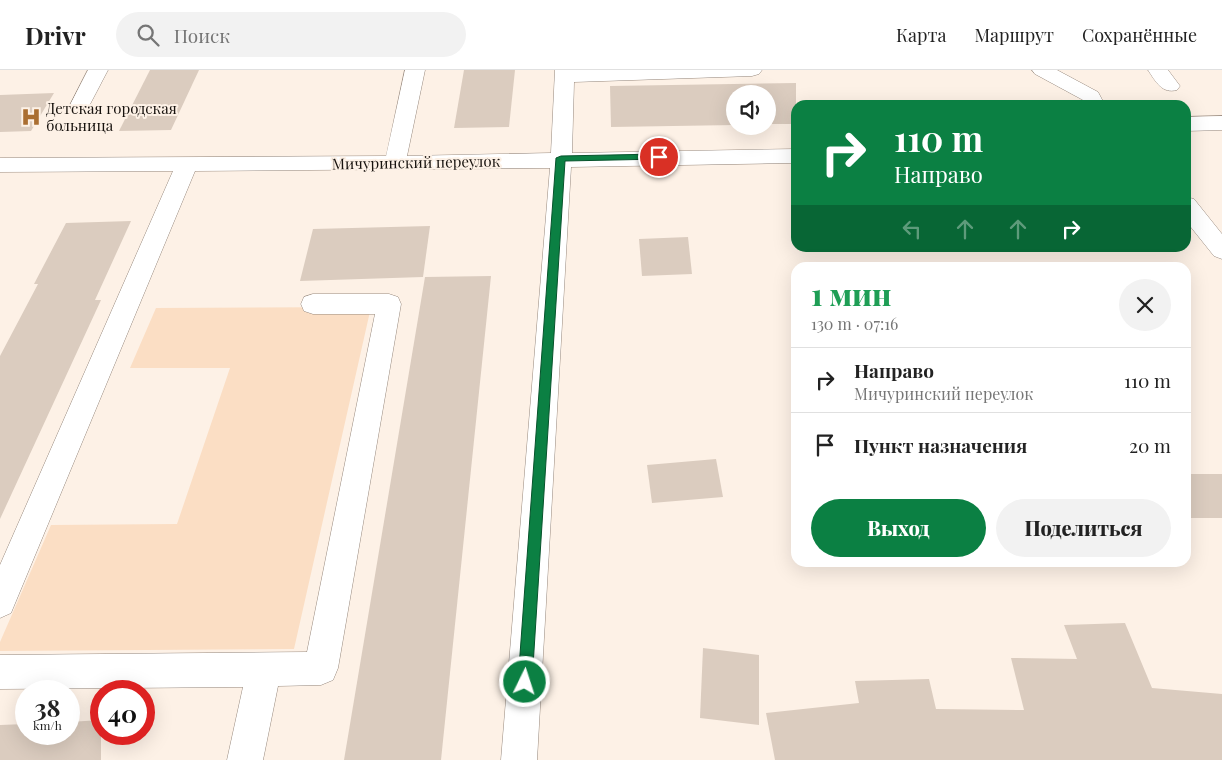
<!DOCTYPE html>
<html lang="ru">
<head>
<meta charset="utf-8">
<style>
  :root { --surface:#fff; --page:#f2f2f2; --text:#222; --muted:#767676; --line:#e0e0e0; --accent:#0b8043 }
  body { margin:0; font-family:"Playfair Display",serif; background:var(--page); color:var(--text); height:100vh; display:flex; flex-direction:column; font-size:19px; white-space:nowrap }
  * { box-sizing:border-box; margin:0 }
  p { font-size:16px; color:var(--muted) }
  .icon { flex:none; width:28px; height:28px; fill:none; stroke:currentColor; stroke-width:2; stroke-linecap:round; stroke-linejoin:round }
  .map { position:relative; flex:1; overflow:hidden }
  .panel { position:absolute; left:791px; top:192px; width:400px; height:305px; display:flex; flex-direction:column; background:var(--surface); border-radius:15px; box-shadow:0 5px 20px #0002 }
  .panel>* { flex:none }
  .guide { position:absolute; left:791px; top:30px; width:400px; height:152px; border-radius:15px; box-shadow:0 5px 20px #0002; background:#0b8043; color:#fff; overflow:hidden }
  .fabs { position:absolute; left:726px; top:15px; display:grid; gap:10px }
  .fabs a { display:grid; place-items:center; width:50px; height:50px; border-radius:50%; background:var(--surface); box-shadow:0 5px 20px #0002; font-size:25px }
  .speed { position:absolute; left:15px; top:610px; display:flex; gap:10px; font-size:25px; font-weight:700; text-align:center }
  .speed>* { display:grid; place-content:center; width:65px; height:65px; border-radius:50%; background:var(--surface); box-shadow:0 5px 20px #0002; line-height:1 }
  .speed small { font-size:12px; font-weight:400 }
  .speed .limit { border:8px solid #d22; background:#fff; color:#111 }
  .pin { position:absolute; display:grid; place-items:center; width:42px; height:42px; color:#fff; margin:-21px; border:2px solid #fff; border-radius:50%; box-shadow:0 1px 5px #0007 }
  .me { position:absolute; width:55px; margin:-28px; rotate:4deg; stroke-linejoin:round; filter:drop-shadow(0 0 4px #0008) }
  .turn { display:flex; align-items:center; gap:18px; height:105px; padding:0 20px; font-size:22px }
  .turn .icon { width:65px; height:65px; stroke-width:2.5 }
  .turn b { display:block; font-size:35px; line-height:42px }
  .lanes { display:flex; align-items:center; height:48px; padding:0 20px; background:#0003; justify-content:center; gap:25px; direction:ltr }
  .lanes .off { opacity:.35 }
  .round { display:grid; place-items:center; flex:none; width:52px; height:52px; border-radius:26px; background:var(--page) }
  .headline { display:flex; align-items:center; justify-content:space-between; height:85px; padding:0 20px }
  h1 { font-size:30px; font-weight:800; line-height:38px; color:#1e9e55 }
  .primary-button { display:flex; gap:10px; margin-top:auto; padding:10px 20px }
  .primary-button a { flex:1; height:58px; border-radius:30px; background:var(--accent); color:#fff; font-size:20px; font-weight:800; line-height:58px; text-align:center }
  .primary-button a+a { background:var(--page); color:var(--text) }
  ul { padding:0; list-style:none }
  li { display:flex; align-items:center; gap:15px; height:65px; padding:0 20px; border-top:1px solid var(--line) }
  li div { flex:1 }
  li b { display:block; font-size:19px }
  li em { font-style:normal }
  header { display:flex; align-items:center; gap:30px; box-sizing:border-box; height:70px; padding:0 25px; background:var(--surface); border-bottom:1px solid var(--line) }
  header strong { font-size:24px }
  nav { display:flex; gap:28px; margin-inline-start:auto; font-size:18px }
  .search { width:350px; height:45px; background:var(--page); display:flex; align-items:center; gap:12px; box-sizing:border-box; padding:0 18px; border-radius:28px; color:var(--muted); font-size:19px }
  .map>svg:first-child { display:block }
</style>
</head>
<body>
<header>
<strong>Drivr</strong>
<div class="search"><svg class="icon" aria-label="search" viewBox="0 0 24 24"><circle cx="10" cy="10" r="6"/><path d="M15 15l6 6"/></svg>Поиск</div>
<nav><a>Карта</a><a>Маршрут</a><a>Сохранённые</a></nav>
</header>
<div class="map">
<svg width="1222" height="690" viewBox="0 0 1222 690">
  <rect width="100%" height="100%" fill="#fdf1e6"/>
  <polygon fill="#fbdec4" points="371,237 294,579 0,581 0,572 51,455 177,454 230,298 130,298 156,238"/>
  <g fill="#dbccbf">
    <polygon points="150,0 199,0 171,60 119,61"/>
    <polygon points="464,0 515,0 509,57 454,58"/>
    <polygon points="796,13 796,54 768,54 768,24 735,24 735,55 611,57 610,16"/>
    <polygon points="54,23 31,61 0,62 0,25"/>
    <polygon points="131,151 95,230 101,230 0,449 0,286 38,214 34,214 66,153"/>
    <polygon points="430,156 423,207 300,211 313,159"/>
    <polygon points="688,167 692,204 642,206 639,169"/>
    <polygon points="491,206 441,690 344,690 425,207"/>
    <polygon points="716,389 723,427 652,433 647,395"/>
    <rect x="1186" y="404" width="36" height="44"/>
    <polygon points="1125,553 1152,618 1222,624 1222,690 775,690 766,643 859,633 855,611 929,609 936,639 1024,640 1011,588 1077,589 1064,555"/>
    <polygon points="703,578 759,585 759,655 700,648"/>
    <polygon points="101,650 101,690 0,690 0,655 26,654 26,664 69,664 69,652"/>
  </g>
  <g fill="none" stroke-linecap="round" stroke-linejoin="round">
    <defs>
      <g id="minor">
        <polygon points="88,0 108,0 86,42 79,43 72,42 69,37"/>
        <polygon points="405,0 425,0 407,86 551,83 555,0 762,0 759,4 752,6 574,12 572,83 796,79 796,93 571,97 537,690 501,690 550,98 195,101 11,543 0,548 0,495 173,101 0,102 0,88 386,86"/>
        <polygon points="1032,0 1057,0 1098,22 1105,35 1085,35 1083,30 1035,4"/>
        <path d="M1148,0H1168L1180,16L1177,20C1162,24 1156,12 1148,0Z"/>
        <polygon points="1222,46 1222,60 1186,61 1186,47"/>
        <polygon points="1186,127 1194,129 1222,164 1222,189 1214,186 1186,151"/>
        <polygon points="313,224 389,224 398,227 401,234 338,598 333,610 321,615 278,616 263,690 227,690 243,617 0,619 0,585 307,582 375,244 313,244 304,241 301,234 304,227"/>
      </g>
    </defs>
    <use href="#minor" stroke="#97897e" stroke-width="1"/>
    <use href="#minor" fill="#fff" fill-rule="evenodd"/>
  </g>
  <polygon fill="#0b8043" stroke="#07532c" points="659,84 662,85 662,89 565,91 532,612 530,617 525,619 520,617 518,612 556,88 561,86"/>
  <defs>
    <symbol id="hospital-bare" viewBox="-9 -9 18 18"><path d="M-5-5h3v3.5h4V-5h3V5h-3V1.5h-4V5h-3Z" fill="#aa6e31" stroke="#fdf1e6" stroke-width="2.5" paint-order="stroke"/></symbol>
  </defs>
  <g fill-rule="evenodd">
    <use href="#hospital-bare" x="17" y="33" width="28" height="28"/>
  </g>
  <g text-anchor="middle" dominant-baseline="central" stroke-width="4" stroke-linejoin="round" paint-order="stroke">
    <g font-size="15" fill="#17120e" stroke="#fdf1e6" text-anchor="start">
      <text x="46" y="38">Детская городская<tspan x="46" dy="17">больница</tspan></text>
    </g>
    <g font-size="15" fill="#17120e" stroke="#fdf1e6">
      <text transform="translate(416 92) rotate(-1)">Мичуринский переулок</text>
    </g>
  </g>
</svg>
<div class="fabs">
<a><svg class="icon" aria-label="sound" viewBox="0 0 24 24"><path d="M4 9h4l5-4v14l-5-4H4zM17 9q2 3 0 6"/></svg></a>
</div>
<div class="speed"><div>38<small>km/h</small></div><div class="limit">40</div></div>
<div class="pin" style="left:659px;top:87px;background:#d93025"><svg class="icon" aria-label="arrive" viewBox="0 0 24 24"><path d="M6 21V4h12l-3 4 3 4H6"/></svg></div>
<svg class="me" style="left:525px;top:612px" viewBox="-20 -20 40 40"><circle r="17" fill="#0b8043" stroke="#fff" stroke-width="3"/><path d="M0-11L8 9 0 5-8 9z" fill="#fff"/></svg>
<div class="guide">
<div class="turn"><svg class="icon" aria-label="right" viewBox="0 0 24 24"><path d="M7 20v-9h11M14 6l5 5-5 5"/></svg><div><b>110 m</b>Направо</div></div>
<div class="lanes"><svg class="icon off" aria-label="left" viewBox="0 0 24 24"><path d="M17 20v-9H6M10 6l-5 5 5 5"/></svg><svg class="icon off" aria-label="ahead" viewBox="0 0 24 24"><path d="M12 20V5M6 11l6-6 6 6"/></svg><svg class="icon off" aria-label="ahead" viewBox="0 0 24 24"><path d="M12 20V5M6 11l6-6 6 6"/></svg><svg class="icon" aria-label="right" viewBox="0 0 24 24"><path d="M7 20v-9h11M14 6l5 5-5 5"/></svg></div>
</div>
<section class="panel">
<div class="headline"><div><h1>1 мин</h1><p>130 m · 07:16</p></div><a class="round"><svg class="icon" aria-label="close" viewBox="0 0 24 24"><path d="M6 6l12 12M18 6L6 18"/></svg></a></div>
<ul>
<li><svg class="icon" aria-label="right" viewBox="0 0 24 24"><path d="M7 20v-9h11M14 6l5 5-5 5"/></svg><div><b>Направо</b><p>Мичуринский переулок</p></div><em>110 m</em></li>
<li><svg class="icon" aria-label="arrive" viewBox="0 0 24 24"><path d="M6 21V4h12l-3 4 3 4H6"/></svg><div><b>Пункт назначения</b></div><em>20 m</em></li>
</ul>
<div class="primary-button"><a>Выход</a><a>Поделиться</a></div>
</section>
</div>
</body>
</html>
